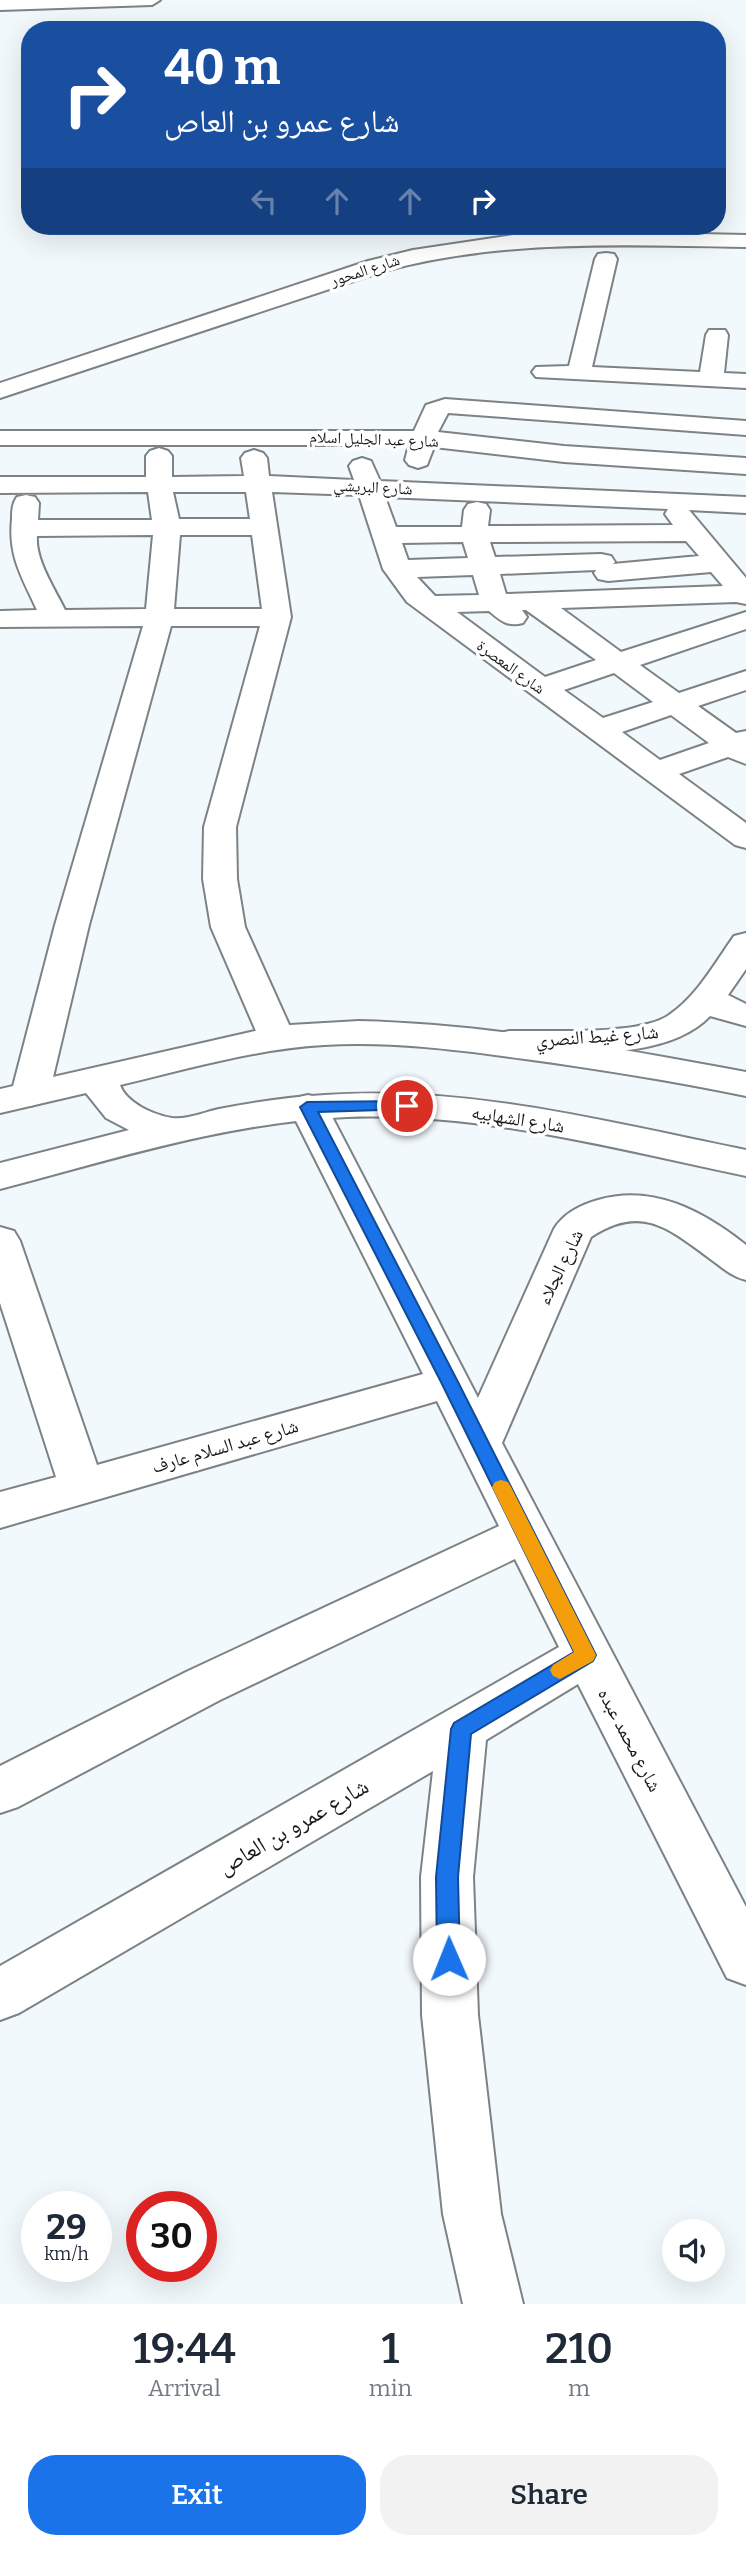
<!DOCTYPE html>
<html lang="en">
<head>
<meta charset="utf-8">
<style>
  :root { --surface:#fff; --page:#f2f2f3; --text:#1f2937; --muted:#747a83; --accent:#1a73e8 }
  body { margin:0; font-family:Bitter,"Noto Naskh Arabic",serif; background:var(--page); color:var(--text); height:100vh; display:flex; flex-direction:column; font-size:26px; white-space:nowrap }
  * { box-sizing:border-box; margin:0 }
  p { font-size:23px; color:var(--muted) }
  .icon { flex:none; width:38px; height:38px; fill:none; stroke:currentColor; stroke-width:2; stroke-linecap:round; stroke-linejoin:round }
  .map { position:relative; height:2304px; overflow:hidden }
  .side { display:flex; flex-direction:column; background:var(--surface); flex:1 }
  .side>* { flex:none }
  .top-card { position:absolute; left:21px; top:21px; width:705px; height:214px; border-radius:28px; box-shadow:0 7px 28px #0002; background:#1a4fa0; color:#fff; overflow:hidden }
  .controls { position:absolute; left:662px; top:2219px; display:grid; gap:14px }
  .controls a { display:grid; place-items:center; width:63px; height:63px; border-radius:50%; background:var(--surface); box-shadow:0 7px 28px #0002; font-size:35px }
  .speed { position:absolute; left:21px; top:2191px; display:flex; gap:14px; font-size:35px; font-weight:700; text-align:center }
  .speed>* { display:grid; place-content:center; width:91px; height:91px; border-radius:50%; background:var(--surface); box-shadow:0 7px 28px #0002; line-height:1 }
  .speed small { font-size:18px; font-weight:400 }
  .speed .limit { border:10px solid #d22; background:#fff; color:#111 }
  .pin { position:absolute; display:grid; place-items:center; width:60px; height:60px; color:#fff; margin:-30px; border:4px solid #fff; border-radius:50%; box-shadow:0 2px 7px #0007 }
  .me { position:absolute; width:77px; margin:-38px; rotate:359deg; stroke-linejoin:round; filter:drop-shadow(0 0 5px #0008) }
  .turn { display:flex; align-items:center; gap:24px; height:147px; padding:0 28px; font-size:32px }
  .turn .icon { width:91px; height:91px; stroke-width:2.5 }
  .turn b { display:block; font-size:49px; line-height:60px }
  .lanes { display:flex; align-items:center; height:66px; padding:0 28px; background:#0003; justify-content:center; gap:35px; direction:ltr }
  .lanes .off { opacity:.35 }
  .eta { display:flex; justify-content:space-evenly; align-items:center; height:119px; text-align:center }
  .eta b { font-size:42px; font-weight:600; line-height:49px }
  .action { display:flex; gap:14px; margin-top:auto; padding:14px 28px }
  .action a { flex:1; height:80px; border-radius:28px; background:var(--accent); color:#fff; font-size:28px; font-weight:600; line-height:80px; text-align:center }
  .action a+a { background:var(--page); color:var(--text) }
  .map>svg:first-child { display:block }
</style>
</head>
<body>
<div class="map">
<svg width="746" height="2304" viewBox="0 0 746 2304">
  <rect width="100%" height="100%" fill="#f2f9fd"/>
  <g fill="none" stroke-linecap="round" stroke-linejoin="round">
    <defs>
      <g id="minor">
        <polygon points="0,0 160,0 152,5 0,10"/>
        <polygon points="606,253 614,254 617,259 592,367 700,372 706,335 709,330 725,330 728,335 724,373 746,374 746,388 536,377 532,372 536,367 569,366 595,259 598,254"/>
        <polygon points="445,399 746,421 746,435 448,413 438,432 564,446 746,458 746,474 564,462 434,447 427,465 418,468 409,465 405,460 409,445 0,445 0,431 414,431 426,405"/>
        <path d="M159,448L168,451L172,456V477L244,476L241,458L245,453L254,450L263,453L267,458L269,476L354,480L349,466L353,461L362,458L371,461L380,481L746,497V513L689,510L746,578V604L736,602L561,608L621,652L746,612V629L640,665L679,693L746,671V690L698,706L736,733L746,731V764L728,757L679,774L746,823V848L735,845L407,602L383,569L359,495L272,492L291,617L236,827L237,879L245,927L295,1038L290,1046L277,1049L264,1046L259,1038L211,927L203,879L204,827L260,626H171L89,925L49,1094L43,1102L30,1106L17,1102L11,1094L55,925L143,626L0,627V611L37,610C22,577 8,556 12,519C12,511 12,504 17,497L26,495L35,497L39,503L38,520H152L148,492L0,493V477H146V456L150,451ZM173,492H246L250,519H179ZM385,497L668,509L665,514L673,525L488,526L490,510L486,504L477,502L468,504L464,510L462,527H396ZM153,535L146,609L65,610C55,589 35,560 37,536ZM180,535H252L262,609H174ZM686,541L699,556L613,564L615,562L611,556L601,554L495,557L490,542ZM463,542L468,558L408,560L402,543ZM596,570L594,573L598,579L608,581L711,572L723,586L506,594L500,574ZM473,575L479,595L435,596L417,577ZM522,610H526L596,660L545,677L457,612L489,611C501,621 507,627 523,623L527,617ZM614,673L653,702L603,718L564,690ZM671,715L709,743L660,760L622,732Z"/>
        <path d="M308,1095L321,1098L327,1107L478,1398L554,1229C564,1213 580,1205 598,1200C653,1184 703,1211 746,1245V1280C730,1276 722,1267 709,1258C666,1226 640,1205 591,1237L502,1443L746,1907V1985L727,1978L578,1684L486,1740L473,1877L478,2015L501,2214L523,2304H463L443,2214L422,2015L421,1877L433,1771L19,2013L0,2020V1966L559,1647L515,1559L220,1700L18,1807L0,1813V1766L186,1672L499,1526L437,1401L0,1528V1492L56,1477L0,1303V1227L14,1231L20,1241L97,1465L423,1374L289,1107L295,1098Z"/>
      </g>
      <g id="major">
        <path d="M606,232L746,235V247C624,245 503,239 384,271L0,398V383L368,261L413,250L513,235Z"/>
        <path d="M746,933V969L728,995L746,1004V1026L710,1016C666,1062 569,1052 509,1053L496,1050L491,1042L496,1034L509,1031C547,1030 640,1036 669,1015C697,996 715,963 734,936Z"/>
      </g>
      <path id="highway" d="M359,1021C480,1024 601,1045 719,1067L746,1072V1096C673,1081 599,1069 525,1059C459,1050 391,1041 324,1045C255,1049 188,1069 120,1085C126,1103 154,1115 172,1118C186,1120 205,1112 219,1109C254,1102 289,1097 325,1095C467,1085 608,1122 746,1150V1176C615,1149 482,1112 347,1117C228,1122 115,1159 0,1189V1163L129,1130L106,1118L86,1093L0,1113V1089L255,1031L290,1025Z"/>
    </defs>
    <use href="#minor" stroke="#7c8285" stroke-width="4"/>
    <use href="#major" stroke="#7c8285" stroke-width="4"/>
    <use href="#highway" stroke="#7c8285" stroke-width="4"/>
    <use href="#minor" fill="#fff" fill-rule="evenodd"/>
    <use href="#major" fill="#fff" fill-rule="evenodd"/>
    <use href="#highway" fill="#fff" fill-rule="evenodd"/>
  </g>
  <polygon fill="#1a73e8" stroke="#114b97" stroke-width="2" points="407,1101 413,1102 415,1106 413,1109 318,1112 458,1382 596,1655 593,1661 471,1734 458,1877 460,1959 456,1967 449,1970 441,1967 437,1959 436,1877 451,1729 454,1723 574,1652 441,1382 300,1107 307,1102"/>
  <polygon fill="#f59e0b" points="501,1480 508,1482 511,1487 596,1655 593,1661 560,1679 553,1676 550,1670 553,1665 574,1652 492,1487 495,1482"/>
  <g text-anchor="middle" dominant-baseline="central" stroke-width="7" stroke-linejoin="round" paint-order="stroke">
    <g font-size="16" fill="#17191a" stroke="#fff">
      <text transform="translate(365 270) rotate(-18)">شارع المحور</text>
      <text transform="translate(374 439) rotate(2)">شارع عبد الجليل اسلام</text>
      <text transform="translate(373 487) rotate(3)">شارع البريشي</text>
      <text transform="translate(511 667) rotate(36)">شارع المعصرة</text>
    </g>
    <g font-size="19" fill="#17191a" stroke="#fff">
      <text transform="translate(597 1036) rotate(-4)">شارع غيط النصري</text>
      <text transform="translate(518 1119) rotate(9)">شارع الشهابيه</text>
      <text transform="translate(560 1267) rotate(-64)">شارع الجلاء</text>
      <text transform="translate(225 1446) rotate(-16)">شارع عبد السلام عارف</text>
      <text transform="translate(630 1740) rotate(62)">شارع محمد عبده</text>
    </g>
    <g font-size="23" fill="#17191a" stroke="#fff">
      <text transform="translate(293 1826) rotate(-30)">شارع عمرو بن العاص</text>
    </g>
  </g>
</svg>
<div class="controls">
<a><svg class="icon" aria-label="sound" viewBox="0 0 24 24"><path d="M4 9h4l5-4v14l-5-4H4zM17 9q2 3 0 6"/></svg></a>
</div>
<div class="speed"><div>29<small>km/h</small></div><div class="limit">30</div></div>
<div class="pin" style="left:407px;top:1106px;background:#d93025"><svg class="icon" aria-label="arrive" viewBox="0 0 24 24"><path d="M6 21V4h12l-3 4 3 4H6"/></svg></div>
<svg class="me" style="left:449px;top:1959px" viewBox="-20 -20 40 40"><circle r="19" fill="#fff"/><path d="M0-13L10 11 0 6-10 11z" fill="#1a73e8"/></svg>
<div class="top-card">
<div class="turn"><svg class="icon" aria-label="right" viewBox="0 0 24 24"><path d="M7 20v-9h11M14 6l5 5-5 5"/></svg><div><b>40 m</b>شارع عمرو بن العاص</div></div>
<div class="lanes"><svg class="icon off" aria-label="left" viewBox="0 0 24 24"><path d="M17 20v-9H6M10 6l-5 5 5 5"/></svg><svg class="icon off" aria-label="ahead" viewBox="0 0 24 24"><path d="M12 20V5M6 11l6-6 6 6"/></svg><svg class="icon off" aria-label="ahead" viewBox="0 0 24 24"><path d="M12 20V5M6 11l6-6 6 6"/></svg><svg class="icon" aria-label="right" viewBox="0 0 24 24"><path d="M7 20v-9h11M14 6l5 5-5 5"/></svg></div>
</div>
</div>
<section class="side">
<div class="eta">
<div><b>19:44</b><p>Arrival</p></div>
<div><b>1</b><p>min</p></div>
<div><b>210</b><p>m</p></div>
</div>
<div class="action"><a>Exit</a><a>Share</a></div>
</section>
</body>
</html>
